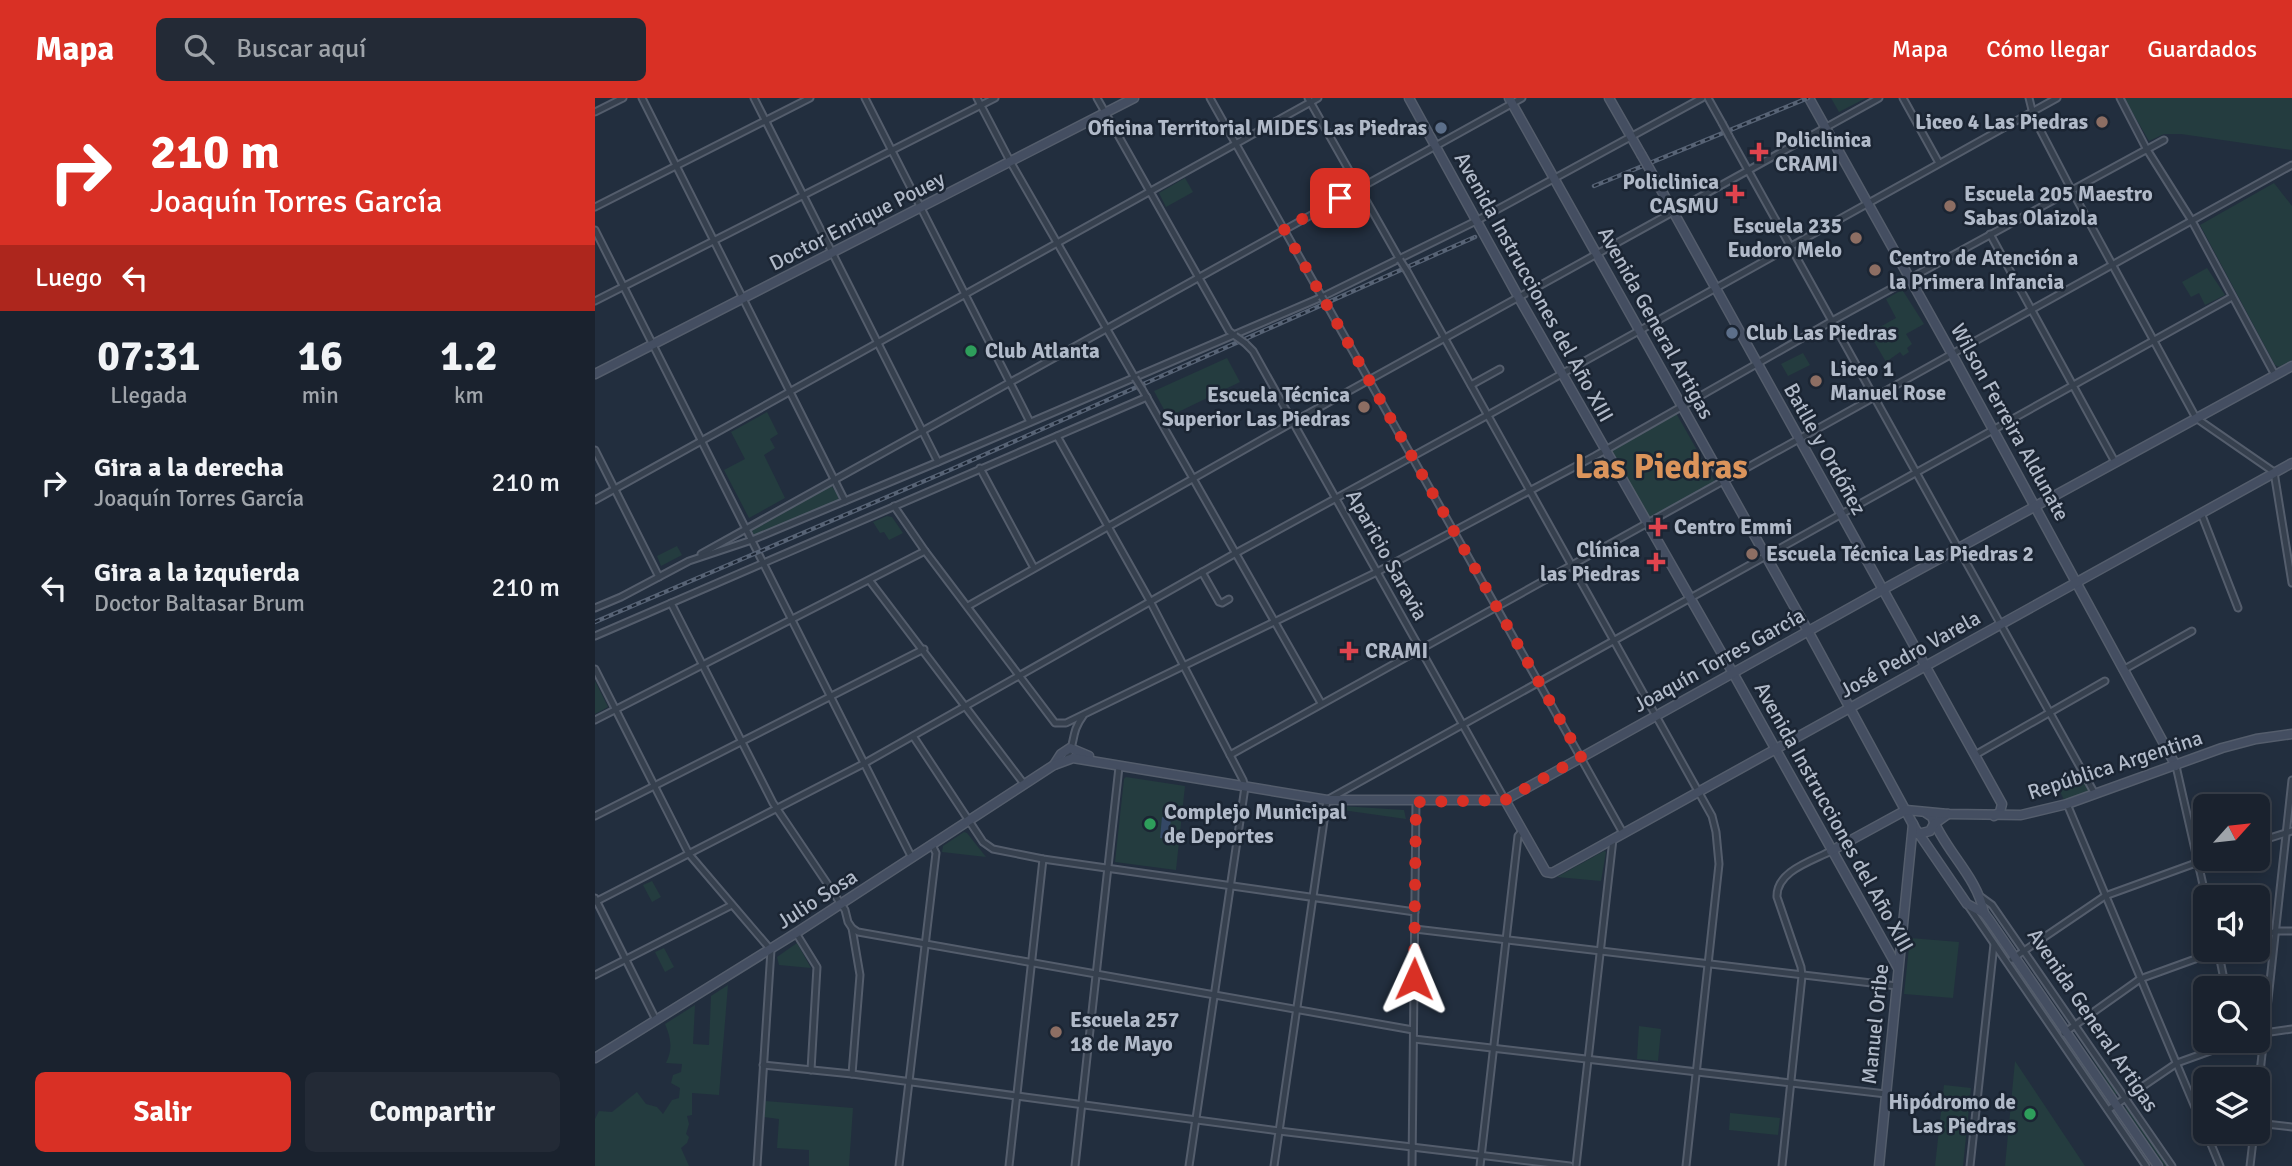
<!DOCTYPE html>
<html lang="es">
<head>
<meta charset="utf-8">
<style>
  :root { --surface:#1a222e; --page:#232a36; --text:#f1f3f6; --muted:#9fa4aa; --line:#383f4a; --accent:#d93025 }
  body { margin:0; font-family:Signika,sans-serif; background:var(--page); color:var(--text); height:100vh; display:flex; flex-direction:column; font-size:26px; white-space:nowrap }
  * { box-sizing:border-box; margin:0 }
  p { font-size:23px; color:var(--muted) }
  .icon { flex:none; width:38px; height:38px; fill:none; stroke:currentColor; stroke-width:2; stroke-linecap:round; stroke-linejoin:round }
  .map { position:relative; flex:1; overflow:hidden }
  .panel { display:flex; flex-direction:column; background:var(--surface); width:595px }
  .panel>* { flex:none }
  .guide { background:#d93025; color:#fff; overflow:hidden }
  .needle { width:46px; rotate:63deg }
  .buttons { position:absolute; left:1598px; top:696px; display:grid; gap:14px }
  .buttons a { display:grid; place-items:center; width:77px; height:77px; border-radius:10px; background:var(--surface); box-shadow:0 4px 18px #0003,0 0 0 2px var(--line); font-size:35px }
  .pin { position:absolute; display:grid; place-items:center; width:60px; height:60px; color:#fff; margin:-30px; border-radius:14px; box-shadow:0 4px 10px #0006 }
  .me { position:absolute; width:77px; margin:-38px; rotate:1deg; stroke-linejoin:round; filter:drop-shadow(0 0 5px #0008) }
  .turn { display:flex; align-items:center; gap:24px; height:147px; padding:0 35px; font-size:32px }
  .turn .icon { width:91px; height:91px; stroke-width:2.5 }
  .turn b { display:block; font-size:49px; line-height:60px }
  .then { display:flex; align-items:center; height:66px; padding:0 35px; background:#0003; gap:14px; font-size:26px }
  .eta { display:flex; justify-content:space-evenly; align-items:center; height:119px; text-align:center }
  .eta b { font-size:42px; font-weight:700; line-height:49px }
  .primary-button { display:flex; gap:14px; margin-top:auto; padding:14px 35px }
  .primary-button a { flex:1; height:80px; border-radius:10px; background:var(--accent); color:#fff; font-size:28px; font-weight:700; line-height:80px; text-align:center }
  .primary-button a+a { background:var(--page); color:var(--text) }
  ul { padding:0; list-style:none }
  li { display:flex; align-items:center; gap:21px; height:105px; padding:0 35px }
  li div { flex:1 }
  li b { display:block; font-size:26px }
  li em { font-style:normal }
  header { display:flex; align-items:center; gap:42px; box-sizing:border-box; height:98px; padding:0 35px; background:var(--accent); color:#fff }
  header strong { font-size:33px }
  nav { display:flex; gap:38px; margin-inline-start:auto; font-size:24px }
  .search { width:490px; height:63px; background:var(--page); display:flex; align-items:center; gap:18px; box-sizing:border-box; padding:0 24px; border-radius:10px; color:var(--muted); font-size:26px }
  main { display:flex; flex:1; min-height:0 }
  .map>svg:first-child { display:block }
</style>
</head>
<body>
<header>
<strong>Mapa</strong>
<div class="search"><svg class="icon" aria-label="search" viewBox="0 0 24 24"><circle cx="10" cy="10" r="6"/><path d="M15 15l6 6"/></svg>Buscar aquí</div>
<nav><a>Mapa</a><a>Cómo llegar</a><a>Guardados</a></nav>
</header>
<main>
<section class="panel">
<div class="guide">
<div class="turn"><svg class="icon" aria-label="right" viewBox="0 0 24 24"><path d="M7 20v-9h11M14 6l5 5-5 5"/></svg><div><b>210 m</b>Joaquín Torres García</div></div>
<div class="then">Luego<svg class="icon" aria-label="left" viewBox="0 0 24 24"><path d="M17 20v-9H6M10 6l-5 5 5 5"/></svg></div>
</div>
<div class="eta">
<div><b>07:31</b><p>Llegada</p></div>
<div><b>16</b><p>min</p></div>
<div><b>1.2</b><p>km</p></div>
</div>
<ul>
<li><svg class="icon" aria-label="right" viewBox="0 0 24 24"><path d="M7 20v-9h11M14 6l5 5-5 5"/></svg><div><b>Gira a la derecha</b><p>Joaquín Torres García</p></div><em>210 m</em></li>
<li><svg class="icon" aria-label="left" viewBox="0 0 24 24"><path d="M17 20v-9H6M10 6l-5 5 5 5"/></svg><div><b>Gira a la izquierda</b><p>Doctor Baltasar Brum</p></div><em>210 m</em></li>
</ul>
<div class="primary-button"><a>Salir</a><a>Compartir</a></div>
</section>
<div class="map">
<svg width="1697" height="1068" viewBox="0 0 1697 1068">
  <rect width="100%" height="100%" fill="#222e3e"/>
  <g fill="#243c3f">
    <polygon points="1236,0 1271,0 1244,14"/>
    <polygon points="1529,0 1697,0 1697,52 1586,36 1569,36 1554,43"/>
    <polygon points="590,80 598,94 571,109 564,95"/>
    <polygon points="1679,85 1697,108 1697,262 1684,269 1680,267 1605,127"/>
    <polygon points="1612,170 1630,197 1610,207 1604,195 1596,199 1587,184"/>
    <polygon points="1305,193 1308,193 1329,226 1311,236 1317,246 1312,250 1314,254 1308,258 1305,254 1291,264 1274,235 1301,220 1291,201"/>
    <polygon points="1208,255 1215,267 1193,278 1186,266"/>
    <polygon points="632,260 645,284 573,319 559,293"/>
    <polygon points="172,314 183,336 175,341 180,350 169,357 190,400 154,420 129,372 150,361 136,334"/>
    <polygon points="1081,315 1120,384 1052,423 1013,354"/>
    <polygon points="236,387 244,399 243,402 159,438 156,430"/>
    <polygon points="292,418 297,419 308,435 294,442 289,434 285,435 278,424"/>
    <polygon points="82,448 87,457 66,468 62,458"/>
    <polygon points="0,583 13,609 0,616"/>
    <polygon points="1485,676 1493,691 1493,695 1469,702 1459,681"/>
    <polygon points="531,679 590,688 581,772 520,764 529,681"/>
    <polygon points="747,708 809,712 811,721 747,712"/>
    <polygon points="369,734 372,735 391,759 347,754 348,748"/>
    <polygon points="1009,753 1011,754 1006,783 962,779"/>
    <polygon points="57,783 66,799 57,804 48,787"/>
    <polygon points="1315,840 1364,844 1358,900 1309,896"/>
    <polygon points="202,845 216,870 184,867 182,859"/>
    <polygon points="69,850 79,869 70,874 60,854"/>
    <polygon points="1419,868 1462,928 1461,930 1459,930"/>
    <path d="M133,887L124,997L97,995V1017L92,1018L94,1026L91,1036L94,1039L92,1045L86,1050L94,1068H0V1021L4,1013L17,1014L42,994L51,1006L62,1009L68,1016L77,1002L84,1000L85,990L76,985L78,977L86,974L87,966L71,965C78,951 76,940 70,926L100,907L98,946L114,947L116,898Z"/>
    <polygon points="1044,928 1066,931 1063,963 1042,961"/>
    <polygon points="1482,937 1523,995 1522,996 1520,996"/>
    <polygon points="1471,942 1512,1002 1512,1004 1469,943"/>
    <polygon points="1420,963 1490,1068 1410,1068"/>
    <polygon points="1349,987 1376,990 1368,1068 1340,1068"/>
    <polygon points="170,1003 258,1010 254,1068 214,1068 214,1052 182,1050 184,1021 169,1019"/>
    <polygon points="1532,1008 1573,1068 1570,1068 1530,1010"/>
    <polygon points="1135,1015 1185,1020 1183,1037 1134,1032"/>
  </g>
  <polygon fill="#344866" points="567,719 576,720 574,741 565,740"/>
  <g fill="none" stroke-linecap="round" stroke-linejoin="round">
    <defs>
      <g id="street">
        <polyline points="47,0 250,403"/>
        <polyline points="159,0 343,364"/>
        <polyline points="270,0 435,324"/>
        <polyline points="382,0 415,63 540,280"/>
        <polyline points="502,0 634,233 638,236"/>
        <polyline points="615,0 727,199"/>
        <polyline points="713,0 805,162"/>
        <polyline points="1113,0 1127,25"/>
        <polyline points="1308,0 1344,65"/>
        <polyline points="1434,0 1439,20 1476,91 1601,320 1679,374 1697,485"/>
        <polyline points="1525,0 1551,50 1597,123 1680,277"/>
        <polyline points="0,14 28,0"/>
        <polyline points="1134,38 1500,696"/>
        <polyline points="0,109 215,0"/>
        <polyline points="0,132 317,760"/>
        <polyline points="1395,136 1520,364"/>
        <polyline points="812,173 1117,718 1121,734 1124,766 1091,1068"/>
        <polyline points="0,203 400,0"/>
        <polyline points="733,209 1028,735"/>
        <polyline points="650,245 658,253 910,702"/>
        <polyline points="876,287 905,271"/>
        <polyline points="547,291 726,605"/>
        <polyline points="462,338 555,503 648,682 650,689 594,1068"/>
        <polyline points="0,352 64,479"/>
        <polyline points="385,370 439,470"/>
        <polyline points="0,402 723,0"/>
        <polyline points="299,408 330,453 460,625 471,625 782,474 1000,358 1237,223 1569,42"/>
        <polyline points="1606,415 1643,510"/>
        <polyline points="106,456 927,0"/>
        <polyline points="607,474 624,504 627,505 634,501"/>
        <polyline points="275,483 429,686"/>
        <polyline points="76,505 178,705 250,812 253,824 257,830 265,877 257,976"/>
        <polyline points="373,508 698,324 1284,0"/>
        <polyline points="0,510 26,499 94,463 157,442 343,364 727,199 881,123 1107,0"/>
        <polyline points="0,538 552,299"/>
        <polyline points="0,571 94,756 176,852 162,1068"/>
        <polyline points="1528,572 1597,533"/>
        <polyline points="0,622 330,453"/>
        <polyline points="318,638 388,744 398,751 448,761 820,814"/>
        <polyline points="635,657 1697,67"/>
        <polyline points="1380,657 1510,583"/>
        <path d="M471,662C481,646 475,635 488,618"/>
        <polyline points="1581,668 1611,800"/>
        <polyline points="1472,706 1610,1033"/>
        <polyline points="0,718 329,551"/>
        <polyline points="1662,744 1697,733"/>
        <polyline points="1386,799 1397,807 1577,1068"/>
        <polyline points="0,800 61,922"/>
        <polyline points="0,804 270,665 641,455 893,317 1462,0"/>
        <polyline points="1374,809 1551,1068"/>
        <polyline points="257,830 263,834 818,932"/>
        <polyline points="820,831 1302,888"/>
        <polyline points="201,835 222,869 216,972"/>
        <polyline points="1662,840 1681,833 1697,833"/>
        <polyline points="1623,852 1631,891"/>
        <polyline points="1417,861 1510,798 1612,761"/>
        <polyline points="0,877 137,807"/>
        <polyline points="1469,935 1545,881 1625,852"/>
        <polyline points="1662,936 1697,931"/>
        <polyline points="819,941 1291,996"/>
        <polyline points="168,967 257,976 684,1033 975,1068"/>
        <polyline points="1662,1002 1697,682"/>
        <polyline points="1513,1012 1582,965 1643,943"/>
        <polyline points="1662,1025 1697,1029"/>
        <polyline points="1611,1034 1625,1068"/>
        <polyline points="304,1068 341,755 337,747"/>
        <polyline points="414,1068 448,761"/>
        <polyline points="480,1068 524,669"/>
        <polyline points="679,1068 732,702 1637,199"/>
        <polyline points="817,1068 821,703"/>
        <polyline points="885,1068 923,738 927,733"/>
        <polyline points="981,1068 1018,741"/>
        <path d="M1187,1068L1207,878L1206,869L1182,799C1181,773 1217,763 1236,753"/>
        <polyline points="1375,1068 1399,846"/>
        <polyline points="1655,1068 1659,1034"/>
      </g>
      <g id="secondary">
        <polyline points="814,0 924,200 1138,575 1303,870"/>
        <polyline points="914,0 1213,533 1320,730 1372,806 1389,815 1395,823 1563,1068"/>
        <polyline points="1014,0 1046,56"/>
        <polyline points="1214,0 1357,256 1581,668"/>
        <polyline points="1054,70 1407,706 1405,714 1399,718"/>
        <polyline points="0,276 539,0"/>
        <polyline points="459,667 466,656 475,650 494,658"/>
        <polyline points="910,702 951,774 957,775 1697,365"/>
        <path d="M1331,715L1337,719C1350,753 1382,778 1389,815"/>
        <polyline points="1323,736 1335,733 1339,726 1353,716"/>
        <polyline points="1236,753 1311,712 1353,716 1426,717 1472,706 1627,650 1661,641 1697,636"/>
        <polyline points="0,960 201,835 459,667 478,660 732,702 910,702 1287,492 1697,268"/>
        <polyline points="1284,1068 1318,726"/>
      </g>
    </defs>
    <use href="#street" stroke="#545d6c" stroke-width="9"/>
    <use href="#secondary" stroke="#545d6c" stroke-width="11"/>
    <use href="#street" stroke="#36404e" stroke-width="5"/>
    <use href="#secondary" stroke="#444e61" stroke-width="8"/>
    <defs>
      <g id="rail">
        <polyline points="999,88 1213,0"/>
        <polyline points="0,524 348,375 880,139"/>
      </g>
    </defs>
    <use href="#rail" stroke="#576375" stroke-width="4.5"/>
    <use href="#rail" stroke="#1b2533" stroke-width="2" stroke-dasharray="5" stroke-linecap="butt"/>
    <defs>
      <g id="street-bridge">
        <polyline points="1127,25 1134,38"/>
        <polyline points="805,162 812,173"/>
        <polyline points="727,199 733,209"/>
        <polyline points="640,238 650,245"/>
        <polyline points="540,280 547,291"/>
      </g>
      <polyline id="secondary-bridge" points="1046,56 1054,70"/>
    </defs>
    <use href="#street-bridge" stroke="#545d6c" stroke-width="9" stroke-linecap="butt"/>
    <use href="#secondary-bridge" stroke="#545d6c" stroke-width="11" stroke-linecap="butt"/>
    <use href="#street-bridge" stroke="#36404e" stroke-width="5"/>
    <use href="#secondary-bridge" stroke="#444e61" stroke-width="8"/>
  </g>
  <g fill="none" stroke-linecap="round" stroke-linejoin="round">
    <polyline stroke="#d93025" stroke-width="12" stroke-dasharray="0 21.6" points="745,100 689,131 986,659 910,702 821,704 819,881"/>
  </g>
  <g fill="#8d6e63" stroke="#1b2533" stroke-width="2.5">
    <circle cx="1507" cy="24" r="7"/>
    <circle cx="1355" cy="108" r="7"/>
    <circle cx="1261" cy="140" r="7"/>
    <circle cx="1280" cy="172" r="7"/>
    <circle cx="1221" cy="283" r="7"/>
    <circle cx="769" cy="309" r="7"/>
    <circle cx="1157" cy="456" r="7"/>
    <circle cx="461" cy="934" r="7"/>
  </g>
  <g fill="#5c6f8a" stroke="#1b2533" stroke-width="2.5">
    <circle cx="846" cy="30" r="7"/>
    <circle cx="1137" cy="235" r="7"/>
  </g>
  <g fill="#e0444e" stroke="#1b2533" stroke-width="2.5">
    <path d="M1160.5 43.5h7v7h7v7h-7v7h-7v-7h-7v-7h7z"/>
    <path d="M1136.5 85.5h7v7h7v7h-7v7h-7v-7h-7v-7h7z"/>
    <path d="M1059.5 418.5h7v7h7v7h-7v7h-7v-7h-7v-7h7z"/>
    <path d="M1057.5 453.5h7v7h7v7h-7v7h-7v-7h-7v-7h7z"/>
    <path d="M750.5 542.5h7v7h7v7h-7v7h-7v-7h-7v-7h7z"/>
  </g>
  <g fill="#2e9e5b" stroke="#1b2533" stroke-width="2.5">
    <circle cx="376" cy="253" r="7"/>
    <circle cx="555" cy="726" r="7"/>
    <circle cx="1435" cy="1016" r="7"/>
  </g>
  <g text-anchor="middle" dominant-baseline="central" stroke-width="5" stroke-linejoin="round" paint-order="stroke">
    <g font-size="21" font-weight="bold" fill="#b1bac9" stroke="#1b2533" text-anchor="start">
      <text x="1493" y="24" text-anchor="end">Liceo 4 Las Piedras</text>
      <text x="832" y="30" text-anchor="end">Oficina Territorial MIDES Las Piedras</text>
      <text x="1180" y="42">Policlinica<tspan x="1180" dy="24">CRAMI</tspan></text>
      <text x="1124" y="84" text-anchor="end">Policlinica<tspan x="1124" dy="24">CASMU</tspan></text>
      <text x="1369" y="96">Escuela 205 Maestro<tspan x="1369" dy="24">Sabas Olaizola</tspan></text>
      <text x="1247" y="128" text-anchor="end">Escuela 235<tspan x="1247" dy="24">Eudoro Melo</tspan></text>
      <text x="1294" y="160">Centro de Atención a<tspan x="1294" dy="24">la Primera Infancia</tspan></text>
      <text x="1151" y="235">Club Las Piedras</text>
      <text x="390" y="253">Club Atlanta</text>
      <text x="1235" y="271">Liceo 1<tspan x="1235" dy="24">Manuel Rose</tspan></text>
      <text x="755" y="297" text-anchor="end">Escuela Técnica<tspan x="755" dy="24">Superior Las Piedras</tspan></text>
      <text x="1079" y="429">Centro Emmi</text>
      <text x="1045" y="452" text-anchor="end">Clínica<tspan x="1045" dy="24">las Piedras</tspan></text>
      <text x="1171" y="456">Escuela Técnica Las Piedras 2</text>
      <text x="770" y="553">CRAMI</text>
      <text x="569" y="714">Complejo Municipal<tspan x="569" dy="24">de Deportes</tspan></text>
      <text x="475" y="922">Escuela 257<tspan x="475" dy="24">18 de Mayo</tspan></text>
      <text x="1421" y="1004" text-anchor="end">Hipódromo de<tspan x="1421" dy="24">Las Piedras</tspan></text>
    </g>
    <g font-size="21" fill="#b1bac9" stroke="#1b2533">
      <text transform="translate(262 123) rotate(-27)">Doctor Enrique Pouey</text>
      <text transform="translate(939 189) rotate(61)">Avenida Instrucciones del Año XIII</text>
      <text transform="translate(1061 225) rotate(61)">Avenida General Artigas</text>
      <text transform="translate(1415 324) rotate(61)">Wilson Ferreira Aldunate</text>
      <text transform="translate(1230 351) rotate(61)">Batlle y Ordóñez</text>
      <text transform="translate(792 457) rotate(61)">Aparicio Saravia</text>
      <text transform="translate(1315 556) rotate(-29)">José Pedro Varela</text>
      <text transform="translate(1124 562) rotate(-29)">Joaquín Torres García</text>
      <text transform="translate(1520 667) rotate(-18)">República Argentina</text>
      <text transform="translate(1239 719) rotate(61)">Avenida Instrucciones del Año XIII</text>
      <text transform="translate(222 801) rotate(-33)">Julio Sosa</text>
      <text transform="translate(1498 922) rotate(56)">Avenida General Artigas</text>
      <text transform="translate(1280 926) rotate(-84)">Manuel Oribe</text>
    </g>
    <g font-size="35" font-weight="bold" fill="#db945b" stroke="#1b2533">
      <text x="1066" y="368">Las Piedras</text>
    </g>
  </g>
</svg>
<div class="buttons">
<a><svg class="needle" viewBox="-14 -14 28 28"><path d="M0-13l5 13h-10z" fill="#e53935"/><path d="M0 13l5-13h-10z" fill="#9fa4aa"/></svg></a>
<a><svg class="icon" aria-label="sound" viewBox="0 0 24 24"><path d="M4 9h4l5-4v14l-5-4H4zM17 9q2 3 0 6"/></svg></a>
<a><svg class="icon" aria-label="search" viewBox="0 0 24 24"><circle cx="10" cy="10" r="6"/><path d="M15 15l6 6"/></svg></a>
<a><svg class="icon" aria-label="layers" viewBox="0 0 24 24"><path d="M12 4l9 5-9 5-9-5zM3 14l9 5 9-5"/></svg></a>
</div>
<div class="pin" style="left:745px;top:100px;background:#d93025"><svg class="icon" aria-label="arrive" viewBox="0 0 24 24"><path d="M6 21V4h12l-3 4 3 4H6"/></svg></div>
<svg class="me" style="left:819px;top:881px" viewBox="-20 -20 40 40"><path d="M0-17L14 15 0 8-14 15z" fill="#d93025" stroke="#fff" stroke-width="4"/></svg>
</div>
</main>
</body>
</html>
